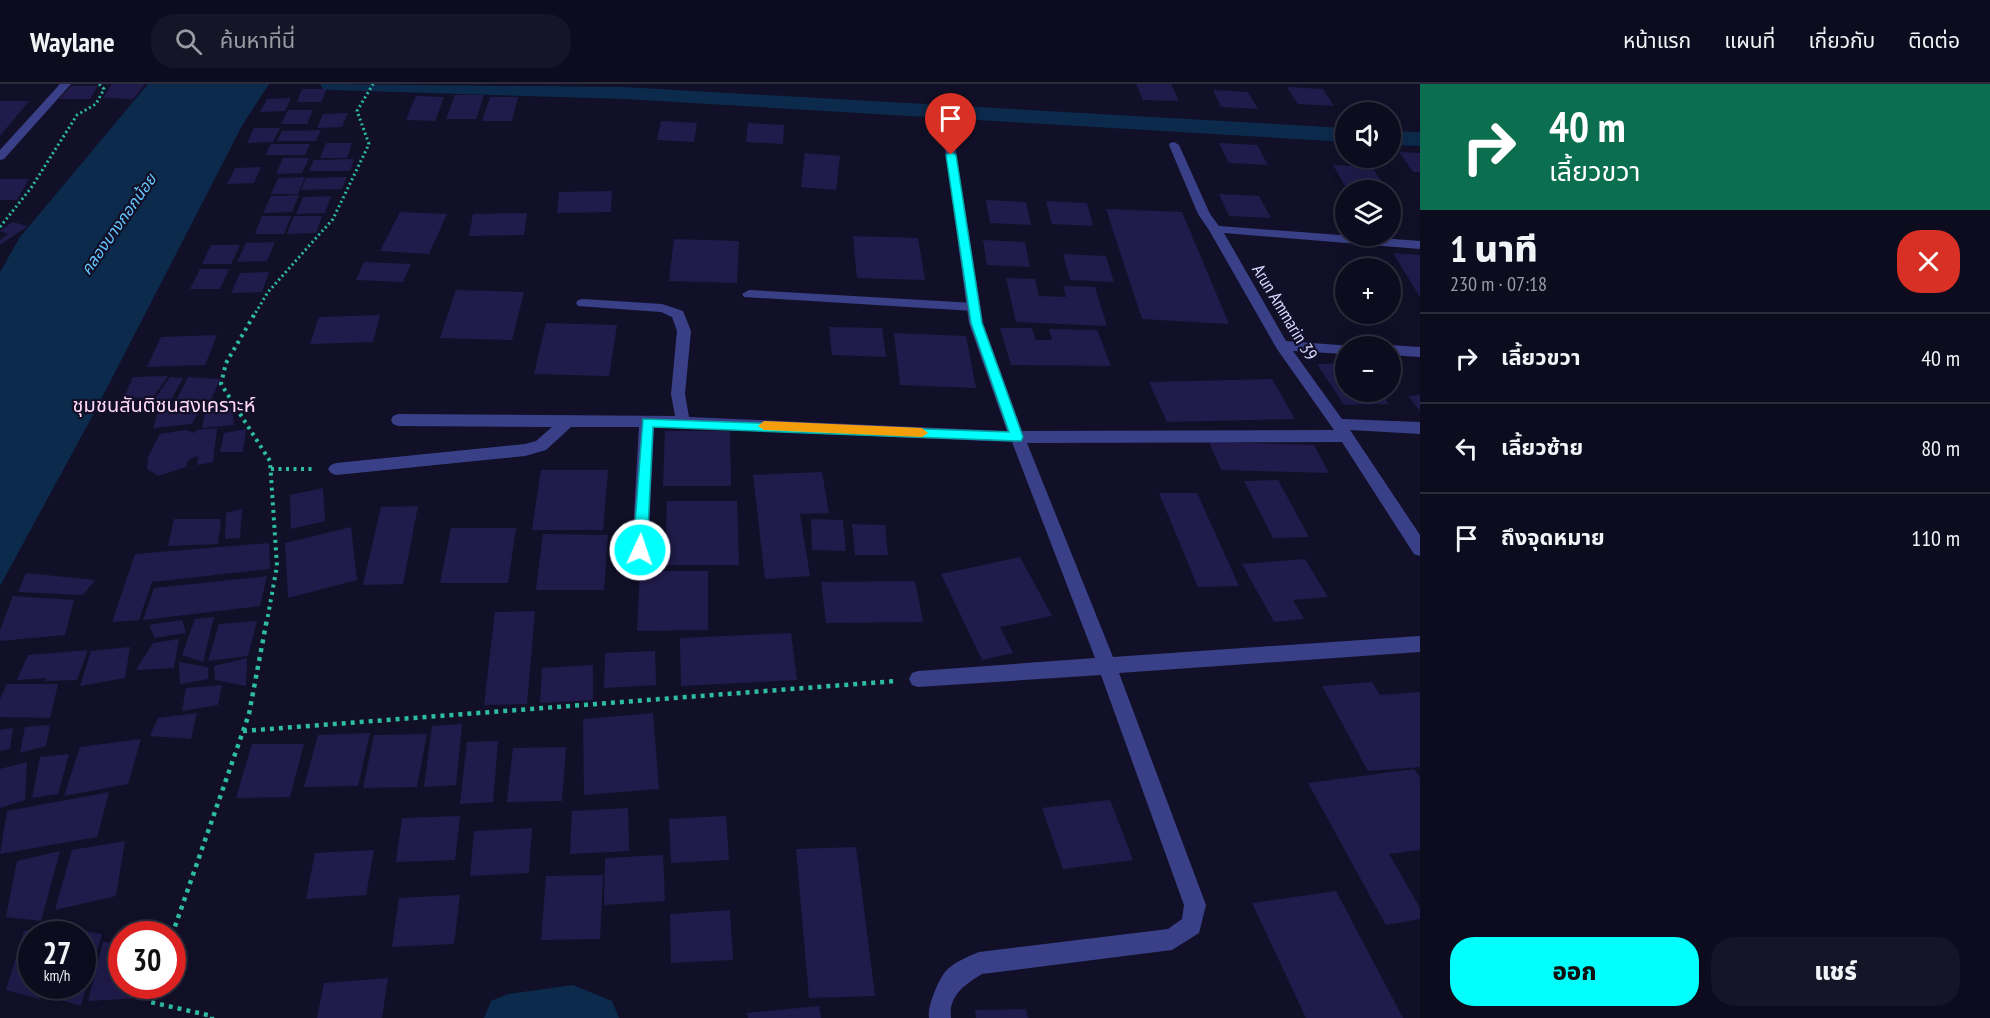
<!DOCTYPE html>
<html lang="th">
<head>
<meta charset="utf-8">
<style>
  :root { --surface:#0d0c1e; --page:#161527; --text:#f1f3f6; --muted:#9a9ba4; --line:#2d2c3c; --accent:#03fffd }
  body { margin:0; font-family:"PT Sans Narrow","Noto Sans Thai",sans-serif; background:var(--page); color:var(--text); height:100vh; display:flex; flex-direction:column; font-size:22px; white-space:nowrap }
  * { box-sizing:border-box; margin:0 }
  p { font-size:20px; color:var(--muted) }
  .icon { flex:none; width:33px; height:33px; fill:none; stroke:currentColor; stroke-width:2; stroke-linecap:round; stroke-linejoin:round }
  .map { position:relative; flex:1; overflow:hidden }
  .side { display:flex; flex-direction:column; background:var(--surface); width:570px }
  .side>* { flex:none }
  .banner { background:#0b6e4f; color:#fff; overflow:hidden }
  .buttons { position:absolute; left:1335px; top:18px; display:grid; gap:12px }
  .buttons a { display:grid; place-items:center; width:66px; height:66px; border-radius:50%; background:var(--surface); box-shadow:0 6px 24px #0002,0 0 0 2px var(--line); font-size:30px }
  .speed { position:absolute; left:18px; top:837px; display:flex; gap:12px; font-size:30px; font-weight:700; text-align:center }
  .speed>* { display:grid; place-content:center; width:78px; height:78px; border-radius:50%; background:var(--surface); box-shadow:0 6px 24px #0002,0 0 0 2px var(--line); line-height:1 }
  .speed small { font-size:15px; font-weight:400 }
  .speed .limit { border:9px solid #d22; background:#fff; color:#111 }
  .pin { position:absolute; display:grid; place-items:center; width:51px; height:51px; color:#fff; margin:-62px -26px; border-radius:50% 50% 50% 0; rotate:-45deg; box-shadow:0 0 6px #0007 }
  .pin .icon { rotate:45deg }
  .me { position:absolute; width:66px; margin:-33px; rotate:3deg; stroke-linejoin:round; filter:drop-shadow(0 0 4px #0008) }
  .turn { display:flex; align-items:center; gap:21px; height:126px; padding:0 30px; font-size:27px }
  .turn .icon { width:78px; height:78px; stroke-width:2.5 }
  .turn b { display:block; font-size:42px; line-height:51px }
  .round { display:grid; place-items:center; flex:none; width:63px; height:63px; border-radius:24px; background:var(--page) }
  .summary { display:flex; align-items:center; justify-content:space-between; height:102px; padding:0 30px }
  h1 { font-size:36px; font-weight:800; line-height:45px }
  .cta { display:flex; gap:12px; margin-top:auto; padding:12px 30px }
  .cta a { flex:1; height:69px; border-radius:24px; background:var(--accent); color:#111; font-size:24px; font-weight:800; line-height:69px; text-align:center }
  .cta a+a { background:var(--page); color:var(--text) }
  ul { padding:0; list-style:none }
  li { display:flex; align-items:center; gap:18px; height:90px; padding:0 30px; border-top:2px solid var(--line) }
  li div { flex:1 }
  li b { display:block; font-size:22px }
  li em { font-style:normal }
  header { display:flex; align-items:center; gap:36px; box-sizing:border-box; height:84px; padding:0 30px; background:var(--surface); border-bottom:2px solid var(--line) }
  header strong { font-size:28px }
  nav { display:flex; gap:33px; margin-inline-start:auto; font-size:21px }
  .search { width:420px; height:54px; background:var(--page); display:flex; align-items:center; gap:15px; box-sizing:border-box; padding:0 21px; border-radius:24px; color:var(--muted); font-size:22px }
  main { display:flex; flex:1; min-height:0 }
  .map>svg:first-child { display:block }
</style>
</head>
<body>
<header>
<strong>Waylane</strong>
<div class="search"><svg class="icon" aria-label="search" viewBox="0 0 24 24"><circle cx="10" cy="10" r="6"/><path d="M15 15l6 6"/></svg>ค้นหาที่นี่</div>
<nav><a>หน้าแรก</a><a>แผนที่</a><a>เกี่ยวกับ</a><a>ติดต่อ</a></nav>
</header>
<main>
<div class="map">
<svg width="1420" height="934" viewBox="0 0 1420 934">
  <rect width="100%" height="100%" fill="#111028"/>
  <polygon fill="#0c2a4b" points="148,0 269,0 243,40 93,331 0,502 0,188 20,153"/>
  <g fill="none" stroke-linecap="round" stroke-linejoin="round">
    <g fill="#0c2a4b" fill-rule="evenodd">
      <polygon points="320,0 624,3 1346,44 1346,58 624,15 331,6 323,5"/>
      <polygon points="1390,47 1420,48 1420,62 1390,61"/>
      <polygon points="573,901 612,917 619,934 484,934 491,917 508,910"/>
    </g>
  </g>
  <g fill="#201b4a">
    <polygon points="112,0 145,0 133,15 103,14"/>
    <polygon points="1136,0 1171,0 1179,17 1143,16"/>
    <polygon points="71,2 98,2 90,15 59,15"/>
    <polygon points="1287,3 1323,5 1334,22 1298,20"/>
    <polygon points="302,5 327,5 321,18 297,18"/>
    <polygon points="1213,6 1248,8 1258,25 1221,23"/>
    <polygon points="455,11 484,11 476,35 446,35"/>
    <polygon points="416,12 444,13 435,37 406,36"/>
    <polygon points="490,13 518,13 512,37 482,37"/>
    <polygon points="291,14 285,27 260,28 267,15"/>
    <polygon points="0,17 29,17 0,52"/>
    <polygon points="288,26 313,26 307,40 281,40"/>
    <polygon points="348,29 342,43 317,44 323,30"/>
    <polygon points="661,37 697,39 694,58 657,56"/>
    <polygon points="748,39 784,41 783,60 746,58"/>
    <polygon points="254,44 280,44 273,58 247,59"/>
    <polygon points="321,46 316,57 277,57 282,47"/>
    <polygon points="326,59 352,59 347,74 320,74"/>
    <polygon points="1219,59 1257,61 1268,81 1229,79"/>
    <polygon points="271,60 310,60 305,71 265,71"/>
    <polygon points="1399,68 1420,69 1420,88 1413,88"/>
    <polygon points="805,69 840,72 836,106 801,103"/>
    <polygon points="283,74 309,74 302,89 276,90"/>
    <polygon points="354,75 350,87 309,87 314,76"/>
    <polygon points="1333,81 1372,83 1386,104 1345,102"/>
    <polygon points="261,83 254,99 227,100 235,84"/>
    <polygon points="305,93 298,110 271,110 278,94"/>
    <polygon points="347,93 342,105 301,106 306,94"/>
    <polygon points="0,95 29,95 17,116 0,116"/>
    <polygon points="612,107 611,128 557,129 559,108"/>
    <polygon points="1219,110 1259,112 1271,134 1229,132"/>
    <polygon points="299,111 292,128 263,129 271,112"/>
    <polygon points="331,112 325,129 296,130 303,113"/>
    <polygon points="986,116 1026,118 1031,141 990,139"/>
    <polygon points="1046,117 1087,119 1093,142 1052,140"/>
    <polygon points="1106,125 1182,128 1229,240 1142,235"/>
    <polygon points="400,128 447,130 429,170 380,167"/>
    <polygon points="527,129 524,151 469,152 473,130"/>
    <polygon points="262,132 291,132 284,150 255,150"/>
    <polygon points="294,132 322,132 316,149 287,150"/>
    <polygon points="12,138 28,142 0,161 0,156 8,150 0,147"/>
    <polygon points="853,152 918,154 925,196 857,194"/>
    <polygon points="674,155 739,157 737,199 669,197"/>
    <polygon points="983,156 1025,158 1030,183 987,181"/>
    <polygon points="275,158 267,177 237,178 246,159"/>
    <polygon points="211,161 240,161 231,180 202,180"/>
    <polygon points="1393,169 1420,171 1420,213"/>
    <polygon points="1063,170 1106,172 1114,198 1070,196"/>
    <polygon points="364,178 411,180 403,198 356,196"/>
    <polygon points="200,185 229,185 220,205 190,205"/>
    <polygon points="269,188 262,208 231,209 240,189"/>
    <polygon points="1006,194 1035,195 1039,212 1066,213 1063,202 1095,203 1107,242 1016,238"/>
    <polygon points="456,206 524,208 512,256 440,254"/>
    <polygon points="380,231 373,258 310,260 319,233"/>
    <polygon points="546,239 617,241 609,292 534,290"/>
    <polygon points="829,243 882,244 886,273 832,271"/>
    <polygon points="1000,244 1032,244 1036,256 1052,256 1049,245 1097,246 1111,282 1011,281"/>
    <polygon points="894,249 966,252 976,304 900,301"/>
    <polygon points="217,251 205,281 147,283 161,253"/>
    <polygon points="1346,279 1346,308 1380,308 1389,320 1344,321 1317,280"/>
    <polygon points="168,292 152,315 124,313 133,293"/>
    <polygon points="170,293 183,294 171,316 154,316"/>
    <polygon points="188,293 220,295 211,316 177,315"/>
    <polygon points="1272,295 1295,335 1167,338 1149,298"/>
    <polygon points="1420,311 1420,327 1408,312"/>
    <polygon points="204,319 192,340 153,344 160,321"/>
    <polygon points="232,324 234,341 202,344 205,328"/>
    <polygon points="217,344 213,378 197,381 198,372 188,376 186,383 158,392 147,385 148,373 160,350 186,346 195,349 197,346"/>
    <polygon points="246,345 243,368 220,368 224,349"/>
    <polygon points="665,347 730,347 731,402 663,402"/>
    <polygon points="1209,358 1314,361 1329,389 1221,386"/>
    <polygon points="541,386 608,386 603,446 532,446"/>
    <polygon points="822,388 829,429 800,430 810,492 765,495 753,391"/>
    <polygon points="1278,396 1309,453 1273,454 1244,397"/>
    <polygon points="323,404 325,437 291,445 290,411"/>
    <polygon points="1159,409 1197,409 1239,502 1198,503"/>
    <polygon points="667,417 737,417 739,481 665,481"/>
    <polygon points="418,422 403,500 363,501 381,423"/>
    <polygon points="242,425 240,454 225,455 226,429"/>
    <polygon points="174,435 221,435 218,460 168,462"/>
    <polygon points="811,435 843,436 846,467 812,466"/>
    <polygon points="852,440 885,441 888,471 855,471"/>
    <polygon points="351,443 357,496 288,514 285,459"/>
    <polygon points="451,444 516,444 508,499 440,499"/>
    <polygon points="543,450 608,451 604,506 536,506"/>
    <polygon points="269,459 270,485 152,498 139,536 112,538 135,470"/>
    <polygon points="1020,473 1052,532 1000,543 1013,569 982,576 941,490"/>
    <polygon points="1305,475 1328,513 1293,516 1304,535 1274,538 1242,480"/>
    <polygon points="640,487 708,487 708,546 637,547"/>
    <polygon points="26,489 95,496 83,511 18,508"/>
    <polygon points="267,492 260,522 143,536 154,504"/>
    <polygon points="915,497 923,538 826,539 821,498"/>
    <polygon points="13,512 74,516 65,551 0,557 0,546"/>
    <polygon points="535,527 527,620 484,621 495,528"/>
    <polygon points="214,533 203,578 182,571 195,535"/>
    <polygon points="182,536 186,549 155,554 149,541"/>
    <polygon points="257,537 248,572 208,577 219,540"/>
    <polygon points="791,549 797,596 681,602 680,554"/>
    <polygon points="179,555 174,584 136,586 153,559"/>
    <polygon points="130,563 125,594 80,602 91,567"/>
    <polygon points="88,566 77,596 44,597 47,594 17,596 28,571"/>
    <polygon points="655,567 656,601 604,604 605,569"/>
    <polygon points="247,574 246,602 215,596 214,582"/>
    <polygon points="179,578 208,583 208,595 180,600"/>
    <polygon points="593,581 593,616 540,619 542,584"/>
    <polygon points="1372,598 1380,611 1420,608 1420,683 1368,687 1322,602"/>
    <polygon points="7,600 58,600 50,634 0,633 0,615"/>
    <polygon points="222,601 218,621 182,627 186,604"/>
    <polygon points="197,629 191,655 150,652 158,634"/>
    <polygon points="653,629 659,705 584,711 583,635"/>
    <polygon points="462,640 456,701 424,703 432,642"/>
    <polygon points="50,641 46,662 20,669 25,643"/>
    <polygon points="13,644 10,665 0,667 0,646"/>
    <polygon points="370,649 358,702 304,703 318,651"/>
    <polygon points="427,650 417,703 363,704 374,651"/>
    <polygon points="141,655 128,700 64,712 80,663"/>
    <polygon points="498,657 493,718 460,720 467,658"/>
    <polygon points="252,660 304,660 290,713 236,714"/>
    <polygon points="566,663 562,717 507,718 513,664"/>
    <polygon points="69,670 58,710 32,714 40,673"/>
    <polygon points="27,678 25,716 0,724 0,685"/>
    <polygon points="1414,685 1420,694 1420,766 1389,770 1420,824 1420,835 1386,841 1308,699"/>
    <polygon points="109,708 97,753 0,770 7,727"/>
    <polygon points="1110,716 1133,776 1063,785 1042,724"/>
    <polygon points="628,724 629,767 570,770 572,727"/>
    <polygon points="460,732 455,776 396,778 402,734"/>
    <polygon points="726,732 729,776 671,779 669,735"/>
    <polygon points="532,744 529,789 470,792 474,747"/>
    <polygon points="125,757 116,812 55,826 72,766"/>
    <polygon points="856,763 875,912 809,914 796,765"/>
    <polygon points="374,766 366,811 306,815 315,769"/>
    <polygon points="60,767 41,837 6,833 17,777"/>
    <polygon points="663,771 665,817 604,821 605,774"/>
    <polygon points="603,791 600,855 541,856 546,792"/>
    <polygon points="1336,807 1403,934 1306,934 1252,819"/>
    <polygon points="460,811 454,860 392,863 399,814"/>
    <polygon points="730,826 733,876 671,879 670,830"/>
    <polygon points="64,839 61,850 32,850 32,902 45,902 40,915 6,906 24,847"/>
    <polygon points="71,845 102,850 81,922 50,913 53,902 82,902 82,850 70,850"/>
    <polygon points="103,858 122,859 122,902 146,902 141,914 88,917"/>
    <polygon points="388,894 382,934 317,934 324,899"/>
    <polygon points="819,922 821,934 748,934 747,929"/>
    <polygon points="1026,925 1028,934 976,934 975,926"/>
  </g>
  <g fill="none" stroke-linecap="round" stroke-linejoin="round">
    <g stroke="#2ebca4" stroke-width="3" stroke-dasharray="2 3" stroke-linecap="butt">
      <polyline points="0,143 31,104 77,31 96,20 104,5 99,0"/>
      <polyline points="253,233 268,208 333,135 369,60 357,27 373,0"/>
    </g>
    <g stroke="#2ebca4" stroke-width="4" stroke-dasharray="3 4.5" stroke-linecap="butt">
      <polyline points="254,231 226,279 221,300 270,377 277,482 267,537"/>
      <polyline points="271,385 312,385"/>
    </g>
    <g stroke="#2ebca4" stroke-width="4.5" stroke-dasharray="4 5" stroke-linecap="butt">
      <polyline points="243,647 896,597"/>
      <polyline points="172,851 249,630 267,535"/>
      <polyline points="155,902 150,918 212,932 212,934"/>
    </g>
    <g fill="#3a4088" fill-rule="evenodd">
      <polygon points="60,0 71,0 4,75 0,76 0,66"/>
      <polygon points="749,206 974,219 981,223 974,227 744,213 742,210"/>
    </g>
    <g fill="#3a4088" fill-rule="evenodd">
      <path d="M948,46L953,49L983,239L1022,347L1334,346L1277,265L1209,146L1198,130L1169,61L1170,59L1174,58L1179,61L1210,130L1219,142L1420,157V165L1224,149L1286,257L1351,262H1346V270L1293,267L1342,335L1420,338V350L1350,346L1420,451V472L1414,470L1342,358L1027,359L1113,573L1420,552V568L1119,589L1206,821L1199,849L1172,866L982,890C966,900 948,911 951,934H929C927,923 938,897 945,888C952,879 969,872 979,868L1168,845L1182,835L1184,821L1101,591L918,603L912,601L909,595L912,589L918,587L1095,574L1012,358L654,343L648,466L646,471L640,473L634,471L632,466L639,343H571L546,366L525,372L336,391L331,389L328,385L331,381L336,379L525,360L536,357L552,343L398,342L393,340L391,336L393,332L398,330L675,332L671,310L677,247L672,233L661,228L578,222L576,219L578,216L583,215L662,220L683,227L691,247L685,310L689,333L1007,347L969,239L943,49Z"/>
      <polygon points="1390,261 1420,263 1420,273 1390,271 1390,262 1385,262"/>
    </g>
  </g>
  <polygon fill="#03fffd" stroke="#02a6a4" stroke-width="1.5" points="951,68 956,71 982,239 1023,353 1021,357 653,343 647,466 645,470 635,470 633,466 643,335 1009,348 971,239 946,71"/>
  <polygon fill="#f59e0b" points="764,337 922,344 928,349 922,353 764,346 758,342"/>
  <g text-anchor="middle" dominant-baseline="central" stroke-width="4.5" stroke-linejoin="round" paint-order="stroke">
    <g font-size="16" font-style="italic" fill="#65c9ff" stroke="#111028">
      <text transform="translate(118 140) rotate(-55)">คลองบางกอกน้อย</text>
    </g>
    <g font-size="18" fill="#d7d7ff" stroke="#111028">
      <text transform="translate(1285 228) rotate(59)">Arun Ammarin 39</text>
    </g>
    <g font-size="20" fill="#ffd9f5" stroke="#111028">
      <text x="164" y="321">ชุมชนสันติชนสงเคราะห์</text>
    </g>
  </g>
</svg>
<div class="buttons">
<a><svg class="icon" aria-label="sound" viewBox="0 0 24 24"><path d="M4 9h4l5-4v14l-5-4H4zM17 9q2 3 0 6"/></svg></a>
<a><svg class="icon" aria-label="layers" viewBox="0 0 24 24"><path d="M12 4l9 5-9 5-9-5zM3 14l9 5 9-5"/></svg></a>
<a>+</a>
<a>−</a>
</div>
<div class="speed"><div>27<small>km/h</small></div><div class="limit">30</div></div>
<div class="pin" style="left:951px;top:71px;background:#d93025"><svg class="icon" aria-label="arrive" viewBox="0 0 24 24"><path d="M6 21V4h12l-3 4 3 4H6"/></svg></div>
<svg class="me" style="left:640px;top:466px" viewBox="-20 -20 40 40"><circle r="17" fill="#03fffd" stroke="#fff" stroke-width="3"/><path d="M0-11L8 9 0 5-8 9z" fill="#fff"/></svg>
</div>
<section class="side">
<div class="banner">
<div class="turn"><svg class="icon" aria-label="right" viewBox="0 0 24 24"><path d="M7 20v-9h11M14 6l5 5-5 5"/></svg><div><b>40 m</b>เลี้ยวขวา</div></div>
</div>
<div class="summary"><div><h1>1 นาที</h1><p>230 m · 07:18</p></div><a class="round" style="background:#d93025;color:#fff"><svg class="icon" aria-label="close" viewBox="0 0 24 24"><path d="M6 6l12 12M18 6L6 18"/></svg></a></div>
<ul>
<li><svg class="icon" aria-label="right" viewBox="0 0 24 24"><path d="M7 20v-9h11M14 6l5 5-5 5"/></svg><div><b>เลี้ยวขวา</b></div><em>40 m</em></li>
<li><svg class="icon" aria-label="left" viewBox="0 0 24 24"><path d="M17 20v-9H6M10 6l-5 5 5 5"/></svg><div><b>เลี้ยวซ้าย</b></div><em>80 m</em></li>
<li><svg class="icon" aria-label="arrive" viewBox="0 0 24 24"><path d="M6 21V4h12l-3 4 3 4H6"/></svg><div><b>ถึงจุดหมาย</b></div><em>110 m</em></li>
</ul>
<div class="cta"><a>ออก</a><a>แชร์</a></div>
</section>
</main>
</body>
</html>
